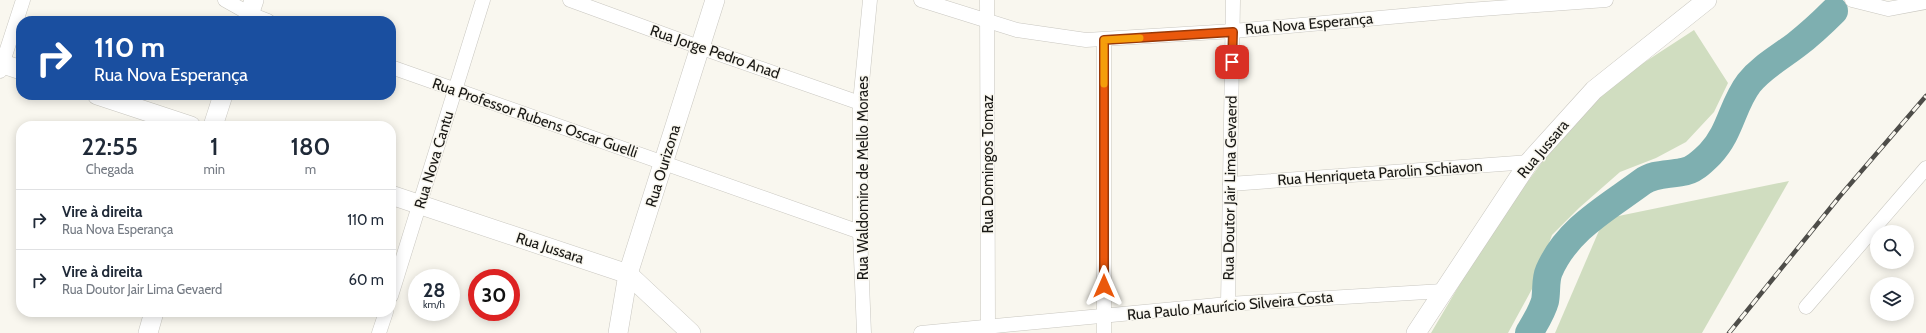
<!DOCTYPE html>
<html lang="pt">
<head>
<meta charset="utf-8">
<style>
  :root { --surface:#fff; --page:#f2f2f3; --text:#1f2937; --muted:#747a83; --line:#e0e1e3 }
  body { margin:0; font-family:Cabin,sans-serif; background:var(--page); color:var(--text); height:100vh; display:flex; flex-direction:column; font-size:15px; white-space:nowrap }
  * { box-sizing:border-box; margin:0 }
  p { font-size:13px; color:var(--muted) }
  .icon { flex:none; width:22px; height:22px; fill:none; stroke:currentColor; stroke-width:2; stroke-linecap:round; stroke-linejoin:round }
  .map { position:relative; flex:1; overflow:hidden }
  .sheet { position:absolute; left:16px; top:121px; width:380px; height:196px; display:flex; flex-direction:column; background:var(--surface); border-radius:16px; box-shadow:0 2px 10px #0003 }
  .sheet>* { flex:none }
  .hud { position:absolute; left:16px; top:16px; width:380px; height:84px; border-radius:16px; box-shadow:0 2px 10px #0003; background:#1a4fa0; color:#fff; overflow:hidden }
  .controls { position:absolute; left:1870px; top:225px; display:grid; gap:8px }
  .controls a { display:grid; place-items:center; width:44px; height:44px; border-radius:50%; background:var(--surface); box-shadow:0 2px 10px #0003; font-size:20px }
  .speed { position:absolute; left:408px; top:269px; display:flex; gap:8px; font-size:20px; font-weight:700; text-align:center }
  .speed>* { display:grid; place-content:center; width:52px; height:52px; border-radius:50%; background:var(--surface); box-shadow:0 2px 10px #0003; line-height:1 }
  .speed small { font-size:10px; font-weight:400 }
  .speed .limit { border:6px solid #d22; background:#fff; color:#111 }
  .pin { position:absolute; display:grid; place-items:center; width:34px; height:34px; color:#fff; margin:-17px; border-radius:8px; box-shadow:0 2px 6px #0006 }
  .me { position:absolute; width:44px; margin:-22px; rotate:0deg; stroke-linejoin:round; filter:drop-shadow(0 0 3px #0008) }
  .turn { display:flex; align-items:center; gap:14px; height:84px; padding:0 12px; font-size:18px }
  .turn .icon { width:52px; height:52px; stroke-width:2.5 }
  .turn b { display:block; font-size:28px; line-height:34px }
  .eta { display:flex; justify-content:space-evenly; align-items:center; height:68px; text-align:center }
  .eta b { font-size:24px; font-weight:600; line-height:28px }
  ul { padding:0; list-style:none }
  li { display:flex; align-items:center; gap:12px; height:60px; padding:0 12px; border-top:1px solid var(--line) }
  li div { flex:1 }
  li b { display:block; font-size:15px }
  li em { font-style:normal }
  .map>svg:first-child { display:block }
</style>
</head>
<body>
<div class="map">
<svg width="1926" height="333" viewBox="0 0 1926 333">
  <rect width="100%" height="100%" fill="#f9f7ef"/>
  <g fill="#d0ddc0">
    <polygon points="1694,30 1728,83 1714,112 1686,142 1656,158 1620,172 1579,208 1552,235 1532,289 1508,333 1431,333 1490,233 1548,154 1611,84"/>
    <polygon points="1789,181 1702,333 1555,333 1604,219"/>
  </g>
  <g fill="none" stroke-linecap="round" stroke-linejoin="round">
    <path stroke="#7eafb0" stroke-width="28" d="M1529,333C1535,323 1542,312 1545,301C1547,291 1545,280 1549,271C1567,229 1607,208 1642,182C1654,173 1668,175 1682,172C1693,171 1702,162 1710,154C1731,132 1732,105 1749,83C1762,67 1779,58 1796,45C1809,35 1822,23 1834,11"/>
    <defs>
      <g id="street">
        <polyline points="225,0 250,14 268,21"/>
        <polyline points="570,0 699,47 860,103"/>
        <polyline points="921,0 1017,30 1086,40 1233,31 1468,10 1606,0"/>
        <polyline points="987,0 988,327"/>
        <polyline points="1852,0 1888,9 1926,2"/>
        <polyline points="391,67 860,232"/>
        <polyline points="0,71 23,0"/>
        <polyline points="1230,184 1529,162"/>
        <polyline points="391,296 483,0"/>
        <polyline points="1228,304 1233,0"/>
        <polyline points="1806,307 1926,168"/>
        <polyline points="379,333 386,312"/>
        <polyline points="864,333 860,232 860,103 870,0"/>
        <polyline points="921,333 1228,304 1443,291"/>
        <polyline points="1104,333 1104,40"/>
      </g>
      <g id="secondary">
        <polyline points="247,21 254,0"/>
        <polyline points="0,63 21,70"/>
        <polyline points="97,95 191,126"/>
        <polyline points="213,126 223,95"/>
        <polyline points="391,195 628,274 691,333"/>
        <polyline points="148,333 154,312"/>
        <polyline points="618,333 628,274 715,0"/>
        <polyline points="1416,333 1529,162 1594,90 1707,0"/>
      </g>
    </defs>
    <use href="#street" stroke="#c9c7c0" stroke-width="15"/>
    <use href="#secondary" stroke="#c9c7c0" stroke-width="20"/>
    <use href="#street" stroke="#fff" stroke-width="14"/>
    <use href="#secondary" stroke="#fff" stroke-width="19"/>
    <defs>
      <polyline id="rail" points="1729,333 1840,196 1926,96"/>
    </defs>
    <use href="#rail" stroke="#4e4d49" stroke-width="4.5"/>
    <use href="#rail" stroke="#f9f7ef" stroke-width="3" stroke-dasharray="9" stroke-linecap="butt"/>
  </g>
  <g fill="none" stroke-linecap="round" stroke-linejoin="round">
    <defs>
      <polyline id="route" points="1104,286 1104,40 1233,32 1232,62"/>
    </defs>
    <use href="#route" stroke="#983908" stroke-width="10"/>
    <use href="#route" stroke="#ea580c" stroke-width="7"/>
    <polyline stroke="#f59e0b" stroke-width="7" points="1104,84 1104,40 1140,38"/>
  </g>
  <g text-anchor="middle" dominant-baseline="central" stroke-width="3" stroke-linejoin="round" paint-order="stroke">
    <g font-size="15" fill="#191815" stroke="#f9f7ef">
      <text transform="translate(1309 24) rotate(-5)">Rua Nova Esperança</text>
      <text transform="translate(715 52) rotate(19)">Rua Jorge Pedro Anad</text>
      <text transform="translate(535 118) rotate(19)">Rua Professor Rubens Oscar Guelli</text>
      <text transform="translate(1543 149) rotate(-50)">Rua Jussara</text>
      <text transform="translate(434 160) rotate(-73)">Rua Nova Cantu</text>
      <text transform="translate(988 164) rotate(-90)">Rua Domingos Tomaz</text>
      <text transform="translate(663 166) rotate(-73)">Rua Ourizona</text>
      <text transform="translate(1380 173) rotate(-4)">Rua Henriqueta Parolin Schiavon</text>
      <text transform="translate(863 178) rotate(-90)">Rua Waldomiro de Mello Moraes</text>
      <text transform="translate(1230 188) rotate(-89)">Rua Doutor Jair Lima Gevaerd</text>
      <text transform="translate(550 248) rotate(18)">Rua Jussara</text>
      <text transform="translate(1230 306) rotate(-5)">Rua Paulo Maurício Silveira Costa</text>
    </g>
  </g>
</svg>
<div class="controls">
<a><svg class="icon" aria-label="search" viewBox="0 0 24 24"><circle cx="10" cy="10" r="6"/><path d="M15 15l6 6"/></svg></a>
<a><svg class="icon" aria-label="layers" viewBox="0 0 24 24"><path d="M12 4l9 5-9 5-9-5zM3 14l9 5 9-5"/></svg></a>
</div>
<div class="speed"><div>28<small>km/h</small></div><div class="limit">30</div></div>
<div class="pin" style="left:1232px;top:62px;background:#d93025"><svg class="icon" aria-label="arrive" viewBox="0 0 24 24"><path d="M6 21V4h12l-3 4 3 4H6"/></svg></div>
<svg class="me" style="left:1104px;top:286px" viewBox="-20 -20 40 40"><path d="M0-17L14 15 0 8-14 15z" fill="#ea580c" stroke="#fff" stroke-width="4"/></svg>
<div class="hud">
<div class="turn"><svg class="icon" aria-label="right" viewBox="0 0 24 24"><path d="M7 20v-9h11M14 6l5 5-5 5"/></svg><div><b>110 m</b>Rua Nova Esperança</div></div>
</div>
<section class="sheet">
<div class="eta">
<div><b>22:55</b><p>Chegada</p></div>
<div><b>1</b><p>min</p></div>
<div><b>180</b><p>m</p></div>
</div>
<ul>
<li><svg class="icon" aria-label="right" viewBox="0 0 24 24"><path d="M7 20v-9h11M14 6l5 5-5 5"/></svg><div><b>Vire à direita</b><p>Rua Nova Esperança</p></div><em>110 m</em></li>
<li><svg class="icon" aria-label="right" viewBox="0 0 24 24"><path d="M7 20v-9h11M14 6l5 5-5 5"/></svg><div><b>Vire à direita</b><p>Rua Doutor Jair Lima Gevaerd</p></div><em>60 m</em></li>
</ul>
</section>
</div>
</body>
</html>
